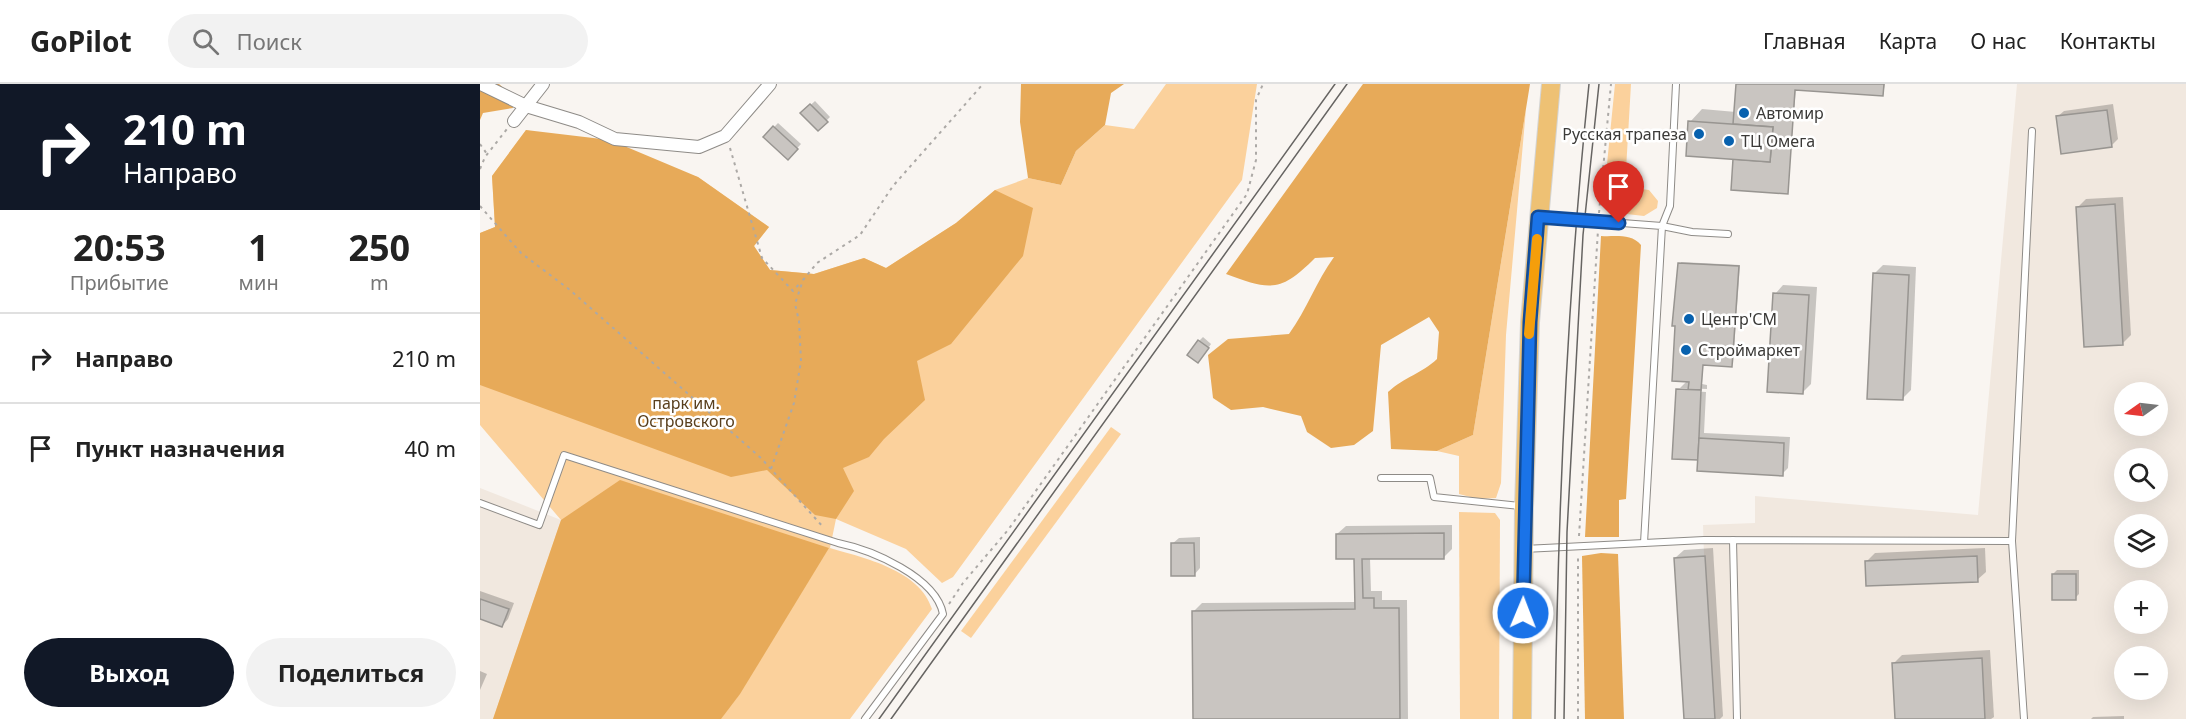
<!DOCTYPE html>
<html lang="ru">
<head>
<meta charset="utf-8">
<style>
  :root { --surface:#fff; --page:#f2f2f2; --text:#222; --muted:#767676; --line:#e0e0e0; --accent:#111827 }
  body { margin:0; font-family:"Noto Sans",sans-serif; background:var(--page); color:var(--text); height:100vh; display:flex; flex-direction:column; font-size:22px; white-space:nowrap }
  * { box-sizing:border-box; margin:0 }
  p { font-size:20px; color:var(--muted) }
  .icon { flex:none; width:33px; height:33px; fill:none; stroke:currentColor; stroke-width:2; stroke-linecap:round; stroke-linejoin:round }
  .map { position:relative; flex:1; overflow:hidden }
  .drawer { display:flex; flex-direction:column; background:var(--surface); width:480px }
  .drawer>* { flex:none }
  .banner { background:#111827; color:#fff; overflow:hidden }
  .needle { width:39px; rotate:256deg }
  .fabs { position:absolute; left:1634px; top:298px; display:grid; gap:12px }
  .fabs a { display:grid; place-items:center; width:54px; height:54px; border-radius:50%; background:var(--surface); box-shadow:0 6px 24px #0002; font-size:30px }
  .pin { position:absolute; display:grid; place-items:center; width:51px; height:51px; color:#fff; margin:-62px -26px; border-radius:50% 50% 50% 0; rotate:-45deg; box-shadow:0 0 6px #0007 }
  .pin .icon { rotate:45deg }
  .me { position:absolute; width:66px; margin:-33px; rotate:1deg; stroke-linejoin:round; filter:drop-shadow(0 0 4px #0008) }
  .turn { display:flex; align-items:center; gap:21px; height:126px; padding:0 24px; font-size:27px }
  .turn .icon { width:78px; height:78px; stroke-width:2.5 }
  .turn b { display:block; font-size:42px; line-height:51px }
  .eta { display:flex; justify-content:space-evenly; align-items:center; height:102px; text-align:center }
  .eta b { font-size:36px; font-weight:700; line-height:42px }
  .cta { display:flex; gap:12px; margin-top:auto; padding:12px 24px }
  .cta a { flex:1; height:69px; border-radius:36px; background:var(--accent); color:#fff; font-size:24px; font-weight:700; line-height:69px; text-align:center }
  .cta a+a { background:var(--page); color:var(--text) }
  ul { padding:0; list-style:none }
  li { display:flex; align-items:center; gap:18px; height:90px; padding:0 24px; border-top:2px solid var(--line) }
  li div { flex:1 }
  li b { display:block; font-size:22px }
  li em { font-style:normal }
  header { display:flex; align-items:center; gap:36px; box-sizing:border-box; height:84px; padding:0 30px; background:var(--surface); border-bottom:2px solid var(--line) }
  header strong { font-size:28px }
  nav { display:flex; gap:33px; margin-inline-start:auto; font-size:21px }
  .search { width:420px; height:54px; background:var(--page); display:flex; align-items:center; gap:15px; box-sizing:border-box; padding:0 21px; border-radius:33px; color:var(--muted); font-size:22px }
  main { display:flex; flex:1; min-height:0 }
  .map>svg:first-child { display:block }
</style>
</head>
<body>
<header>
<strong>GoPilot</strong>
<div class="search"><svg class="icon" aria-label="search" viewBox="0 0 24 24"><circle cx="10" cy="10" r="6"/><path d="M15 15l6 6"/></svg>Поиск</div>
<nav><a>Главная</a><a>Карта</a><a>О нас</a><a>Контакты</a></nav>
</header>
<main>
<section class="drawer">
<div class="banner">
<div class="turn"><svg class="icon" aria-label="right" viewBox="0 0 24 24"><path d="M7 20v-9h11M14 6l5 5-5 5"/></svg><div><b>210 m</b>Направо</div></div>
</div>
<div class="eta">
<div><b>20:53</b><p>Прибытие</p></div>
<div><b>1</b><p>мин</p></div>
<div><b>250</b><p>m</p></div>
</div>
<ul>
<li><svg class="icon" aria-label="right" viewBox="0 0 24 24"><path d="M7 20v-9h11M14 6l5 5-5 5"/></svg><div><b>Направо</b></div><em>210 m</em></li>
<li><svg class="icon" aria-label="arrive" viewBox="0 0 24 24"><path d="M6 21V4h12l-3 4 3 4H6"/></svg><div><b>Пункт назначения</b></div><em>40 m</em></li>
</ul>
<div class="cta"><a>Выход</a><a>Поделиться</a></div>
</section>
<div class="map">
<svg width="1706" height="635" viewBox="0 0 1706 635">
  <rect width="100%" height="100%" fill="#f9f5f1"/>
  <g fill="#f1e8df" fill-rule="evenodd">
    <path d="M1537,0H1706V635H1204L1194,474L1224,472L1223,441L1275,439V412L1498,431ZM1644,309H1677V342H1644ZM1644,375H1677V408H1644ZM1644,441H1677V474H1644ZM1644,507H1677V540H1644ZM1644,573H1677V606H1644Z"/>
    <polygon points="0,404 81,436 13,635 0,635"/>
  </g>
  <g fill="#fbd19c">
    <path d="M686,0H777L762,96L473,493L462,499L426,465L356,435L350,464C384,474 440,486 452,525L370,635H13L81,436L0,341V149L15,143L12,92L46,46L218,93L289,143L274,162L290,186L334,190L384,174L406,184L476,139L515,106L548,94L581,101L596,67L625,41L654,45Z"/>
    <polygon points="1135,0 1151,0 1145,103 1169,106 1178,117 1177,124 1164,132 1129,128 1123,120"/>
    <polygon points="1046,25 1026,251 1021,399 1016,414 998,415 979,410 979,372 957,367 993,351"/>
    <polygon points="631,343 641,350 491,554 481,547"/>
    <polygon points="979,428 1015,429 1020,436 1019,635 980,635"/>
  </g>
  <g fill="#e7aa59">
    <polygon points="0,0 19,0 31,11 33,24 3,29 0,36"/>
    <polygon points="541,0 644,0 631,9 625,41 596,67 581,101 548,94 540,38"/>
    <path d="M883,0H1050L993,351L957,367L911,365L908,308C926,292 941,290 957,275L959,248L949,233L901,261L893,347L874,361L851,364L827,348L821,332L783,323L751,326L733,314L728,271L748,255L809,250C827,225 836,198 854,173L835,174C801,208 791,207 746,190Z"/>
    <polygon points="46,46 130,56 218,93 289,143 274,162 290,186 334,190 384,174 406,184 476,139 515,106 553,124 543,172 471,260 437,277 445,316 404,355 389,373 363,384 374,407 356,435 335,431 287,386 251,393 0,301 0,149 15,143 12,92"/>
    <path d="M1121,152C1135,153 1151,149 1161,161L1146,415L1139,416V453H1105Z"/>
    <polygon points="140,396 349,464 260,610 241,635 13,635 81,436"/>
    <polygon points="1121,469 1138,470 1144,635 1105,635 1102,472"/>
  </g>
  <g fill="#0003">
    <polygon points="1258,0 1405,0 1403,10 1316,4 1307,108 1254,76 1210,38 1222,25 1256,28"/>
    <polygon points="335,17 350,33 338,45 322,29"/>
    <polygon points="1633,20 1638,55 1632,61 1577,33 1584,27"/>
    <polygon points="298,39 321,60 308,74 285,53"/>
    <polygon points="1643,113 1651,251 1643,259 1598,123 1606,115"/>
    <polygon points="1201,178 1260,181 1253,280 1223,279 1222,300 1227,301 1227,305 1200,304 1207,297"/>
    <polygon points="1403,181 1436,183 1431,306 1422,315 1394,190"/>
    <polygon points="1303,201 1337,203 1331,300 1322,309 1295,210"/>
    <polygon points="723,253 731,260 722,273 719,257"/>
    <polygon points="1198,306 1226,308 1224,349 1310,353 1308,384 1302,390 1219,375"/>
    <polygon points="972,441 972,465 964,473 890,474 891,507 902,507 902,516 927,516 928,635 715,635 714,527 722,519 876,518 876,474 857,450 866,442"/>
    <polygon points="720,453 720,484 714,491 692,460 699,454"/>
    <polygon points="1233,464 1243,632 1240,635 1206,635 1195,474 1204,466"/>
    <polygon points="1505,464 1506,488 1497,496 1387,477 1395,469"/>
    <polygon points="1577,486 1599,486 1599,510 1595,514 1573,490"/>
    <polygon points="0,507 34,519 28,535 22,542 0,534"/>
    <polygon points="1510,566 1514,633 1511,635 1416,635 1413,580 1422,571"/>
    <polygon points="0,587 7,590 0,606"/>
    <polygon points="1644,632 1644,635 1611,635 1613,633"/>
  </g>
  <g fill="#c9c5c1" stroke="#989591" stroke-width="1.5">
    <polygon points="1256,0 1404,0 1403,12 1315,6 1308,110 1251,106 1253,75 1290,78 1293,43 1253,40"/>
    <polygon points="330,20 348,38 338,47 320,29"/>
    <polygon points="1627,26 1632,63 1581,70 1576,32"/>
    <polygon points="1208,37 1293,43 1290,78 1206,72"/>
    <polygon points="293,42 318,65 308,76 283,53"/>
    <polygon points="1635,120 1643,261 1604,263 1596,123"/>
    <polygon points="1198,179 1259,182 1252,283 1223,281 1221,306 1208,306 1209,298 1192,297 1195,242 1192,242"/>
    <polygon points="1393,189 1429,191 1423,316 1387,315"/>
    <polygon points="1293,209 1329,211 1323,310 1287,308"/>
    <polygon points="718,256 729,264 718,279 707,271"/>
    <polygon points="1196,305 1221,306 1218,376 1192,375"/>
    <polygon points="1219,354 1304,359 1303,392 1217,387"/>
    <polygon points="964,449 964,475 882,475 883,514 894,514 894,524 919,524 920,635 713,635 712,527 875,525 874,475 856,475 856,450"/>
    <polygon points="691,459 714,459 715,492 691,492"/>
    <polygon points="1225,472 1235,635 1204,635 1194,474"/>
    <polygon points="1497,472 1498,498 1386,502 1385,477"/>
    <rect x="1572" y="490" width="24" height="26"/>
    <polygon points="0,515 29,525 22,543 0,535"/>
    <polygon points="1502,574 1505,635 1415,635 1412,579"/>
  </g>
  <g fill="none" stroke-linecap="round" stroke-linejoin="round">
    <defs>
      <g id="lane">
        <polyline points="1196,0 1190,122 1182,142 1212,148 1248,150"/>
        <polyline points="1062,133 1182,142 1164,459"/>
        <polyline points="901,394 950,394 954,413 1040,422"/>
        <path d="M0,419L59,441L84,371L358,459C392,466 456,493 463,530L385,635"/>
        <polyline points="1253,456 1257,635"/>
        <polyline points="1532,457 1544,635"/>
        <polyline points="1044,465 1224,456 1532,457 1552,47"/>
      </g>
      <g id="street">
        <polyline points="1,0 46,22 99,38 135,55 219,63 245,52 290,0"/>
        <polyline points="34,37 63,0"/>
      </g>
      <polyline id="primary" points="1042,635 1044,423 1050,238 1071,0"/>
    </defs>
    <use href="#lane" stroke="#8e8b87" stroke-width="8"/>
    <use href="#street" stroke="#8e8b87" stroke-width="14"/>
    <use href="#primary" stroke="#d4d4d3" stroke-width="20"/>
    <g stroke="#aca9a6" stroke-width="2" stroke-dasharray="3 4.5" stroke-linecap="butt">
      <polyline points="0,60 7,70"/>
      <polyline points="250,64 282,174 313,207 321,198"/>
      <polyline points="0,85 5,73 27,45"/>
      <polyline points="0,122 41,169 90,206 281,374 344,444"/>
      <polyline points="1119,129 1131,0"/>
      <polyline points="291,385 314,319 321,277 319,237 315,220 323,196 337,179 380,151 413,102 503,0"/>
      <polyline points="1099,452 1118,146"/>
      <polyline points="469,520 483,499 528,446 767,110 776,76 776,16 783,0"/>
      <polyline points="1098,635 1098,470"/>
    </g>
    <use href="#lane" stroke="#fff" stroke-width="6"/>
    <use href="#street" stroke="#fff" stroke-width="12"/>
    <use href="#primary" stroke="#eec174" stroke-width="18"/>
    <g stroke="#666462" stroke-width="1.5">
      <polyline points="399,635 855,0"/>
      <polyline points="411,635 867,0"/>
      <path d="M1075,635C1078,423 1087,211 1109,0"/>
      <polyline points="1084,635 1087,448 1103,151 1119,0"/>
    </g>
  </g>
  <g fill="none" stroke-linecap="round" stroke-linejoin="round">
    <defs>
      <polyline id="route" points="1043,529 1050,238 1058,133 1139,139"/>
    </defs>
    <use href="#route" stroke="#114b97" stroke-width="15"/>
    <use href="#route" stroke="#1a73e8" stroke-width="10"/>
    <polyline stroke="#f59e0b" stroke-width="10" points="1049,250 1057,155"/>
  </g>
  <g fill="#0761ae" stroke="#fff" stroke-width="2">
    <circle cx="1264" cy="29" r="6"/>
    <circle cx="1219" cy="50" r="6"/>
    <circle cx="1249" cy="57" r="6"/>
    <circle cx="1209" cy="235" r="6"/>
    <circle cx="1206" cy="266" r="6"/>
  </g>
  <g text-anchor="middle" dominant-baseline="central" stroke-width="5" stroke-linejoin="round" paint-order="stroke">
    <g font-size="16" fill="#3b3a38" stroke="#fff" text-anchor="start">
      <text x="1276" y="29">Автомир</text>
      <text x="1207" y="50" text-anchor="end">Русская трапеза</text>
      <text x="1261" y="57">ТЦ Омега</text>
      <text x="1221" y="235">Центр'СМ</text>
      <text x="1218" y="266">Строймаркет</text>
    </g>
    <g font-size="16" fill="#593f1d" stroke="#fff">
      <text x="206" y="319">парк им.<tspan x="206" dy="18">Островского</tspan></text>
    </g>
  </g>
</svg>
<div class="fabs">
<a><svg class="needle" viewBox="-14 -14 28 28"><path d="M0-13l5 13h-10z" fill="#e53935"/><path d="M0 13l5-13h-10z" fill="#767676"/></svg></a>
<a><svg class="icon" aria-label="search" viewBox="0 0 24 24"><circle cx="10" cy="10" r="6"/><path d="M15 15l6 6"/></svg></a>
<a><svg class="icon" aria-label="layers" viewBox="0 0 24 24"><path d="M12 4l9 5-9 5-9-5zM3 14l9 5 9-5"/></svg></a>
<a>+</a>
<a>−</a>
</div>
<div class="pin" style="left:1139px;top:139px;background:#d93025"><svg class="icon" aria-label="arrive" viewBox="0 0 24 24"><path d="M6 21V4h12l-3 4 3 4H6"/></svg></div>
<svg class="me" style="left:1043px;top:529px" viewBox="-20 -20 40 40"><circle r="17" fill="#1a73e8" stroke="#fff" stroke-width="3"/><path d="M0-11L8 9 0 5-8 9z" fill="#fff"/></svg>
</div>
</main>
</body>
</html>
